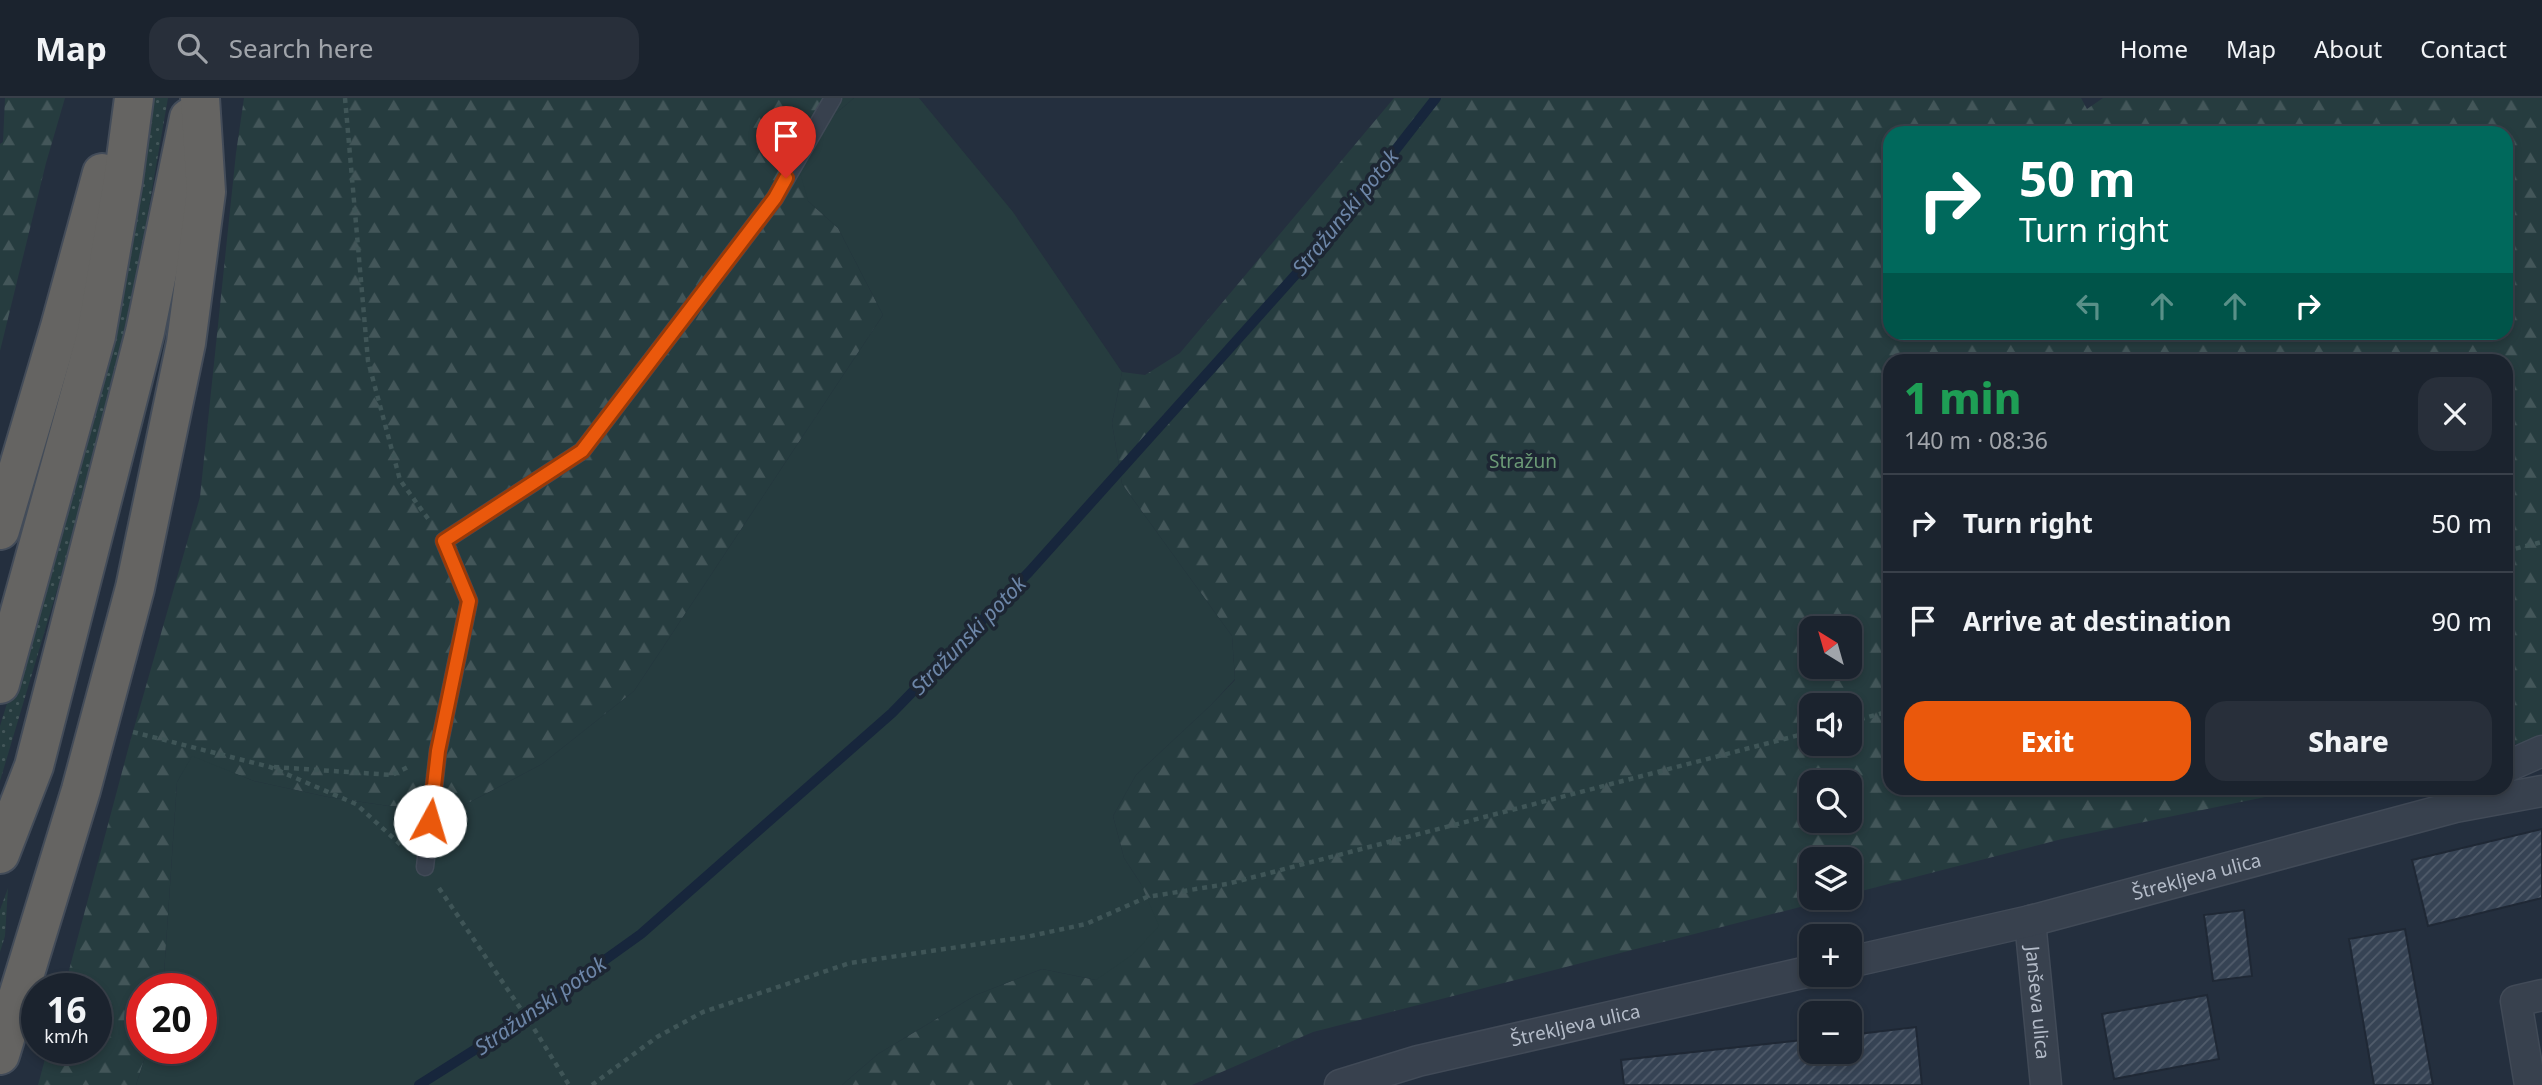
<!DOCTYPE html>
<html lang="en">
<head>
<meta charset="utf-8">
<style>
  :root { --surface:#1b232e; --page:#282f3a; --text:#f1f3f6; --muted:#a0a4aa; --line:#39404a; --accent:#ea580c }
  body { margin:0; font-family:"Noto Sans",sans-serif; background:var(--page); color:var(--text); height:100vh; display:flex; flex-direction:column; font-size:26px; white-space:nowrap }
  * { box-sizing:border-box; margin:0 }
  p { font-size:23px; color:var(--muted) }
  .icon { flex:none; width:38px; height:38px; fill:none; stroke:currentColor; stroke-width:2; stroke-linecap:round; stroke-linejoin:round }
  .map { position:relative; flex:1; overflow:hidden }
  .panel { position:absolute; left:1883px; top:256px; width:630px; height:441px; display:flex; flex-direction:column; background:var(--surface); border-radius:21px; box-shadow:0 4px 10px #0003,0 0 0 2px var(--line) }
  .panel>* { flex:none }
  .top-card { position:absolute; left:1883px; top:28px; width:630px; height:214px; border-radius:21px; box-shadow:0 4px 10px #0003,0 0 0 2px var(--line); background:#00695c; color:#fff; overflow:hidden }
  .needle { width:46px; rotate:323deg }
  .tools { position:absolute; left:1799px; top:518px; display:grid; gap:14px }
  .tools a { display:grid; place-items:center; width:63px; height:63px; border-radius:14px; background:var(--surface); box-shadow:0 4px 10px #0003,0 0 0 2px var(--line); font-size:35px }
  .speed { position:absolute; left:21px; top:875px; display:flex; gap:14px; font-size:35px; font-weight:700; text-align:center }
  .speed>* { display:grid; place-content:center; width:91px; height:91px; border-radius:50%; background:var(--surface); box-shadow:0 4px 10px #0003,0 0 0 2px var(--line); line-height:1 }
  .speed small { font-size:18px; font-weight:400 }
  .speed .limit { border:10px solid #d22; background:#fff; color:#111 }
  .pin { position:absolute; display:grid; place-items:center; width:60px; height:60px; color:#fff; margin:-72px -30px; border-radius:50% 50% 50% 0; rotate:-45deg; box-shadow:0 0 7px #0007 }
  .pin .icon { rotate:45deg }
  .me { position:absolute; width:77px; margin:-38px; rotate:6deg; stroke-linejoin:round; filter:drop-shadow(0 0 5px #0008) }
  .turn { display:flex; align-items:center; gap:24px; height:147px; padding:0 21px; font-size:32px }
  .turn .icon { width:91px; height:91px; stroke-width:2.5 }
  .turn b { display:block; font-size:49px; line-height:60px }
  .lanes { display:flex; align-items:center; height:66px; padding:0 21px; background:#0003; justify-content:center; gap:35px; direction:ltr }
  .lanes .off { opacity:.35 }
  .round { display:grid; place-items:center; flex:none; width:74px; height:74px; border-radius:21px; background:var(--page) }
  .headline { display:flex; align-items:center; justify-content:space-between; height:119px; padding:0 21px }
  h1 { font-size:42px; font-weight:800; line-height:52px; color:#1e9e55 }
  .button { display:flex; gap:14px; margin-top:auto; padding:14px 21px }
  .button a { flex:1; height:80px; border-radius:21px; background:var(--accent); color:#fff; font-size:28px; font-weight:800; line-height:80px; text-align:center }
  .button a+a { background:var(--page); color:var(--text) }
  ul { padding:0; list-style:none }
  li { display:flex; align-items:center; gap:21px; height:98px; padding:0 21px; border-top:2px solid var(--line) }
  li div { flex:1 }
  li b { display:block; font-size:26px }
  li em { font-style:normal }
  header { display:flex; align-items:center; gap:42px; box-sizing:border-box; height:98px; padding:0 35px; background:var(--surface); border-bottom:2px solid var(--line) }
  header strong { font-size:33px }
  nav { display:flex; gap:38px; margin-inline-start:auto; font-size:24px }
  .search { width:490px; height:63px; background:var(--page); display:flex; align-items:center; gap:18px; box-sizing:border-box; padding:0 24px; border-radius:21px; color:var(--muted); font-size:26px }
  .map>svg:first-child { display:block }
</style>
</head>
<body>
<header>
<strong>Map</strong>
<div class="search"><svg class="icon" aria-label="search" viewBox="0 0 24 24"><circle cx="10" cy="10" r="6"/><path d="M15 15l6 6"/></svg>Search here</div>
<nav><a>Home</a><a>Map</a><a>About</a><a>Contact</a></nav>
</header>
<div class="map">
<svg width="2542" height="987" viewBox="0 0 2542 987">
  <defs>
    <pattern id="grass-dots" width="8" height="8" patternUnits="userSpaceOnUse" patternTransform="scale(1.75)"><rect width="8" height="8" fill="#263c3f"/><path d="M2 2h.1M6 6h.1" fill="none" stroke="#435659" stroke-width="1.8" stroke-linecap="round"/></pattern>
    <pattern id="forest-firs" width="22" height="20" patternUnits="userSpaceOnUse" patternTransform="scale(1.75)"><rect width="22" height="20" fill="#263c3f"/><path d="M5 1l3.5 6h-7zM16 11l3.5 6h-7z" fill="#435659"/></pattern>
    <pattern id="building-hatch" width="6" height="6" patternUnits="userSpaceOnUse" patternTransform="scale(1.75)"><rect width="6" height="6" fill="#364354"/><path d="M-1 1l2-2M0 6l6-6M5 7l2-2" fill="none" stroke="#515c6b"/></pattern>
  </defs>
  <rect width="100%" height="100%" fill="#242f3e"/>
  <g fill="url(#grass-dots)">
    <polygon points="151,0 168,0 142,149 97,358 0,683 0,628 54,453"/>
    <polygon points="8,790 5,838 0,854 0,812"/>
  </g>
  <g fill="url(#forest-firs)" fill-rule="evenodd">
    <polygon points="5,0 65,0 46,65 0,253 0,46 3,44"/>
    <polygon points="244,0 854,0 828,22 808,103 838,130 883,217 634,593 542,666 455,712 389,708 328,699 254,683 192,659 177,684 163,891 142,891 142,950 148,950 136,987 38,987 48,950 96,950 96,891 64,891 130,644 200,399 236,55"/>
    <path d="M1394,0H2081L2087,11L2103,0H2542V641L2506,648V262H1890V690H2309L2062,741L1850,796V761H1811V800H1835L1313,934L1192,987H842L878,956L976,897L1042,871L1096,882L1141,786L1124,760L1113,718L1136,677L1211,607L1235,582L1232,538L1122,386L1112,325L1122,274L1145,277L1180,255ZM1890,35H2506V234H1890ZM1811,530H1850V569H1811ZM1811,607H1850V646H1811ZM1811,684H1850V723H1811Z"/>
  </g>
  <polygon fill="#263c3f" points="854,0 919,0 1013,114 1122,274 1112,325 1122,386 1232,538 1235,581 1211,607 1136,677 1113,718 1124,760 1141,786 1159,828 1132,857 1096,882 1042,871 976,897 878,956 842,987 136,987 148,950 201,950 201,891 163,891 177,684 192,658 254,683 328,699 389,708 455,712 542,666 634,593 883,217 838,130 808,103 800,74 828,22"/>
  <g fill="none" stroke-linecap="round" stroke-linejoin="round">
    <polyline stroke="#17263c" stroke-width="10" points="419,987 514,927 641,836 892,615 1029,474 1315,155 1436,0"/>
  </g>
  <g fill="url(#building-hatch)" stroke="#1f2835" stroke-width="2">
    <polygon points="2542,731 2542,800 2428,828 2412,762"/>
    <polygon points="2244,812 2252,878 2213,883 2204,817"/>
    <polygon points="2405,831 2433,987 2374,987 2349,841"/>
    <polygon points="2207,897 2219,961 2114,981 2102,916"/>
    <polygon points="1916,929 1922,987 1624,987 1621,962 1811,941 1811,954 1850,954 1850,937"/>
  </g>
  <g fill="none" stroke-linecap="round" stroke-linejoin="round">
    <defs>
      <polyline id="service" points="425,769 438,653 469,503 444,443 582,353 775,100 833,0"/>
      <g id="minor">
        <polyline points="2506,669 2542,653"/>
        <path id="s1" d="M2030,823L2046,987"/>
        <path id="s2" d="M1850,864L2030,823L2455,709L2542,693"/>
        <path id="s3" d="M1340,987L1418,963L1811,873"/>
        <polyline points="2530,987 2516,903 2542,897"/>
      </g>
      <g id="trunk">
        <polyline points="0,432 60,229 102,75"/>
        <polyline points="0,586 96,238 123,83 134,0"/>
        <polyline points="0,756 34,668 145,234 189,20"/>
        <polyline points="0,957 81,692 135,490 186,245 206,94 200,0"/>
      </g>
    </defs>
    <use href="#service" stroke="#414a57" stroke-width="19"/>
    <use href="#minor" stroke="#414a57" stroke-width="33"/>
    <use href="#trunk" stroke="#434c59" stroke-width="42"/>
    <g stroke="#3f5557" stroke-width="4.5" stroke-dasharray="5 5" stroke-linecap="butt">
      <polyline points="345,0 368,263 400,382 429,422"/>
      <polyline points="2506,453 2542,444"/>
      <polyline points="1850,624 1890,613"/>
      <polyline points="133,634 270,669 356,706 401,747"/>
      <polyline points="274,669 392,677 410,668"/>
      <polyline points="439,790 533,929 569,987"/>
      <polyline points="592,987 657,939 703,914 850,865 1026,839 1086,826 1147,799 1227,786 1811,634"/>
    </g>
    <use href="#service" stroke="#38414e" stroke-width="16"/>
    <use href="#minor" stroke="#38414e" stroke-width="30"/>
    <use href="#trunk" stroke="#656462" stroke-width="38"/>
  </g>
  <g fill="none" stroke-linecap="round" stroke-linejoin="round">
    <defs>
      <polyline id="route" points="430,723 438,653 469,503 444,443 582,353 775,100 786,80"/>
    </defs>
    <use href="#route" stroke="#983908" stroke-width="18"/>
    <use href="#route" stroke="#ea580c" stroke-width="12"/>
  </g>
  <g text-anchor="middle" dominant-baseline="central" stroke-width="7" stroke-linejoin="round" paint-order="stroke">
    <g font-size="19" fill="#6b9a76" stroke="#1d2633">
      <text x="1523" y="363">Stražun</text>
    </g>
    <g font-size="19" fill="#b4bcc9" stroke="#1d2633">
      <text stroke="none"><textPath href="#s2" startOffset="357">Štrekljeva ulica</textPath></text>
      <text stroke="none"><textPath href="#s1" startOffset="82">Janševa ulica</textPath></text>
      <text stroke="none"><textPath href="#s3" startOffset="243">Štrekljeva ulica</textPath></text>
    </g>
    <g font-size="21" font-style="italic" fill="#6d86a8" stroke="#1d2633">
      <text transform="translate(1345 114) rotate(-51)">Stražunski potok</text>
      <text transform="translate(968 537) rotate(-46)">Stražunski potok</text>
      <text transform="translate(540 907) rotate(-35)">Stražunski potok</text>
    </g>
  </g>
</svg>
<div class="tools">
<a><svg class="needle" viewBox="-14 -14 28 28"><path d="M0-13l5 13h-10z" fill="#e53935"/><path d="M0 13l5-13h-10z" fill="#a0a4aa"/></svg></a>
<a><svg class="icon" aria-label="sound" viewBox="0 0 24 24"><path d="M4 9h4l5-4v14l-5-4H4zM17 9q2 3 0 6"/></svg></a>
<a><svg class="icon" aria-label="search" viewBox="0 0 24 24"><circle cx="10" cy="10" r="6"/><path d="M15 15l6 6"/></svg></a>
<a><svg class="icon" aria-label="layers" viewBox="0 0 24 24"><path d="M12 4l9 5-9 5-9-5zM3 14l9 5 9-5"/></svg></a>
<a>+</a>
<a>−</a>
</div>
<div class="speed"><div>16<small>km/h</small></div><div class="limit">20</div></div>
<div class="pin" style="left:786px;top:80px;background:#d93025"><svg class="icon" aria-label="arrive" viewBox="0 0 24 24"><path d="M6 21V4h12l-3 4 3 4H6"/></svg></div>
<svg class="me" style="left:430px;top:723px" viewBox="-20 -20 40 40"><circle r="19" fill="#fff"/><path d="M0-13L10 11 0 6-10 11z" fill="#ea580c"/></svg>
<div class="top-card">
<div class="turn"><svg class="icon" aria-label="right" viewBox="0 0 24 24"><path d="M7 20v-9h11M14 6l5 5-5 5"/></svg><div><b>50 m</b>Turn right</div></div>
<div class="lanes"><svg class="icon off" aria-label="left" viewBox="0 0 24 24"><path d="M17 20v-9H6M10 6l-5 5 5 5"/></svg><svg class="icon off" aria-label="ahead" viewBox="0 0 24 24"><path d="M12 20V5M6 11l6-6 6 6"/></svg><svg class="icon off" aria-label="ahead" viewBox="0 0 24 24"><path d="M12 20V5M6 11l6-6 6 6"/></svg><svg class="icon" aria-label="right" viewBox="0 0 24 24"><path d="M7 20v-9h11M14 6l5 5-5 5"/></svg></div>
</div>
<section class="panel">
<div class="headline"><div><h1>1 min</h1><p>140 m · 08:36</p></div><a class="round"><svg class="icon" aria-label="close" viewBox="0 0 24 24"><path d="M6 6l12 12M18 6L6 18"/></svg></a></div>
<ul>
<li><svg class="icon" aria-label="right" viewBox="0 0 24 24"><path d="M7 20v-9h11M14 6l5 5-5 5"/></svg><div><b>Turn right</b></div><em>50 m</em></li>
<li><svg class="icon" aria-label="arrive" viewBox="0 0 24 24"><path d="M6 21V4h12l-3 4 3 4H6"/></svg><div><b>Arrive at destination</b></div><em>90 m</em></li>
</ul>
<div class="button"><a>Exit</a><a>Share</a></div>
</section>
</div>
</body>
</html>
